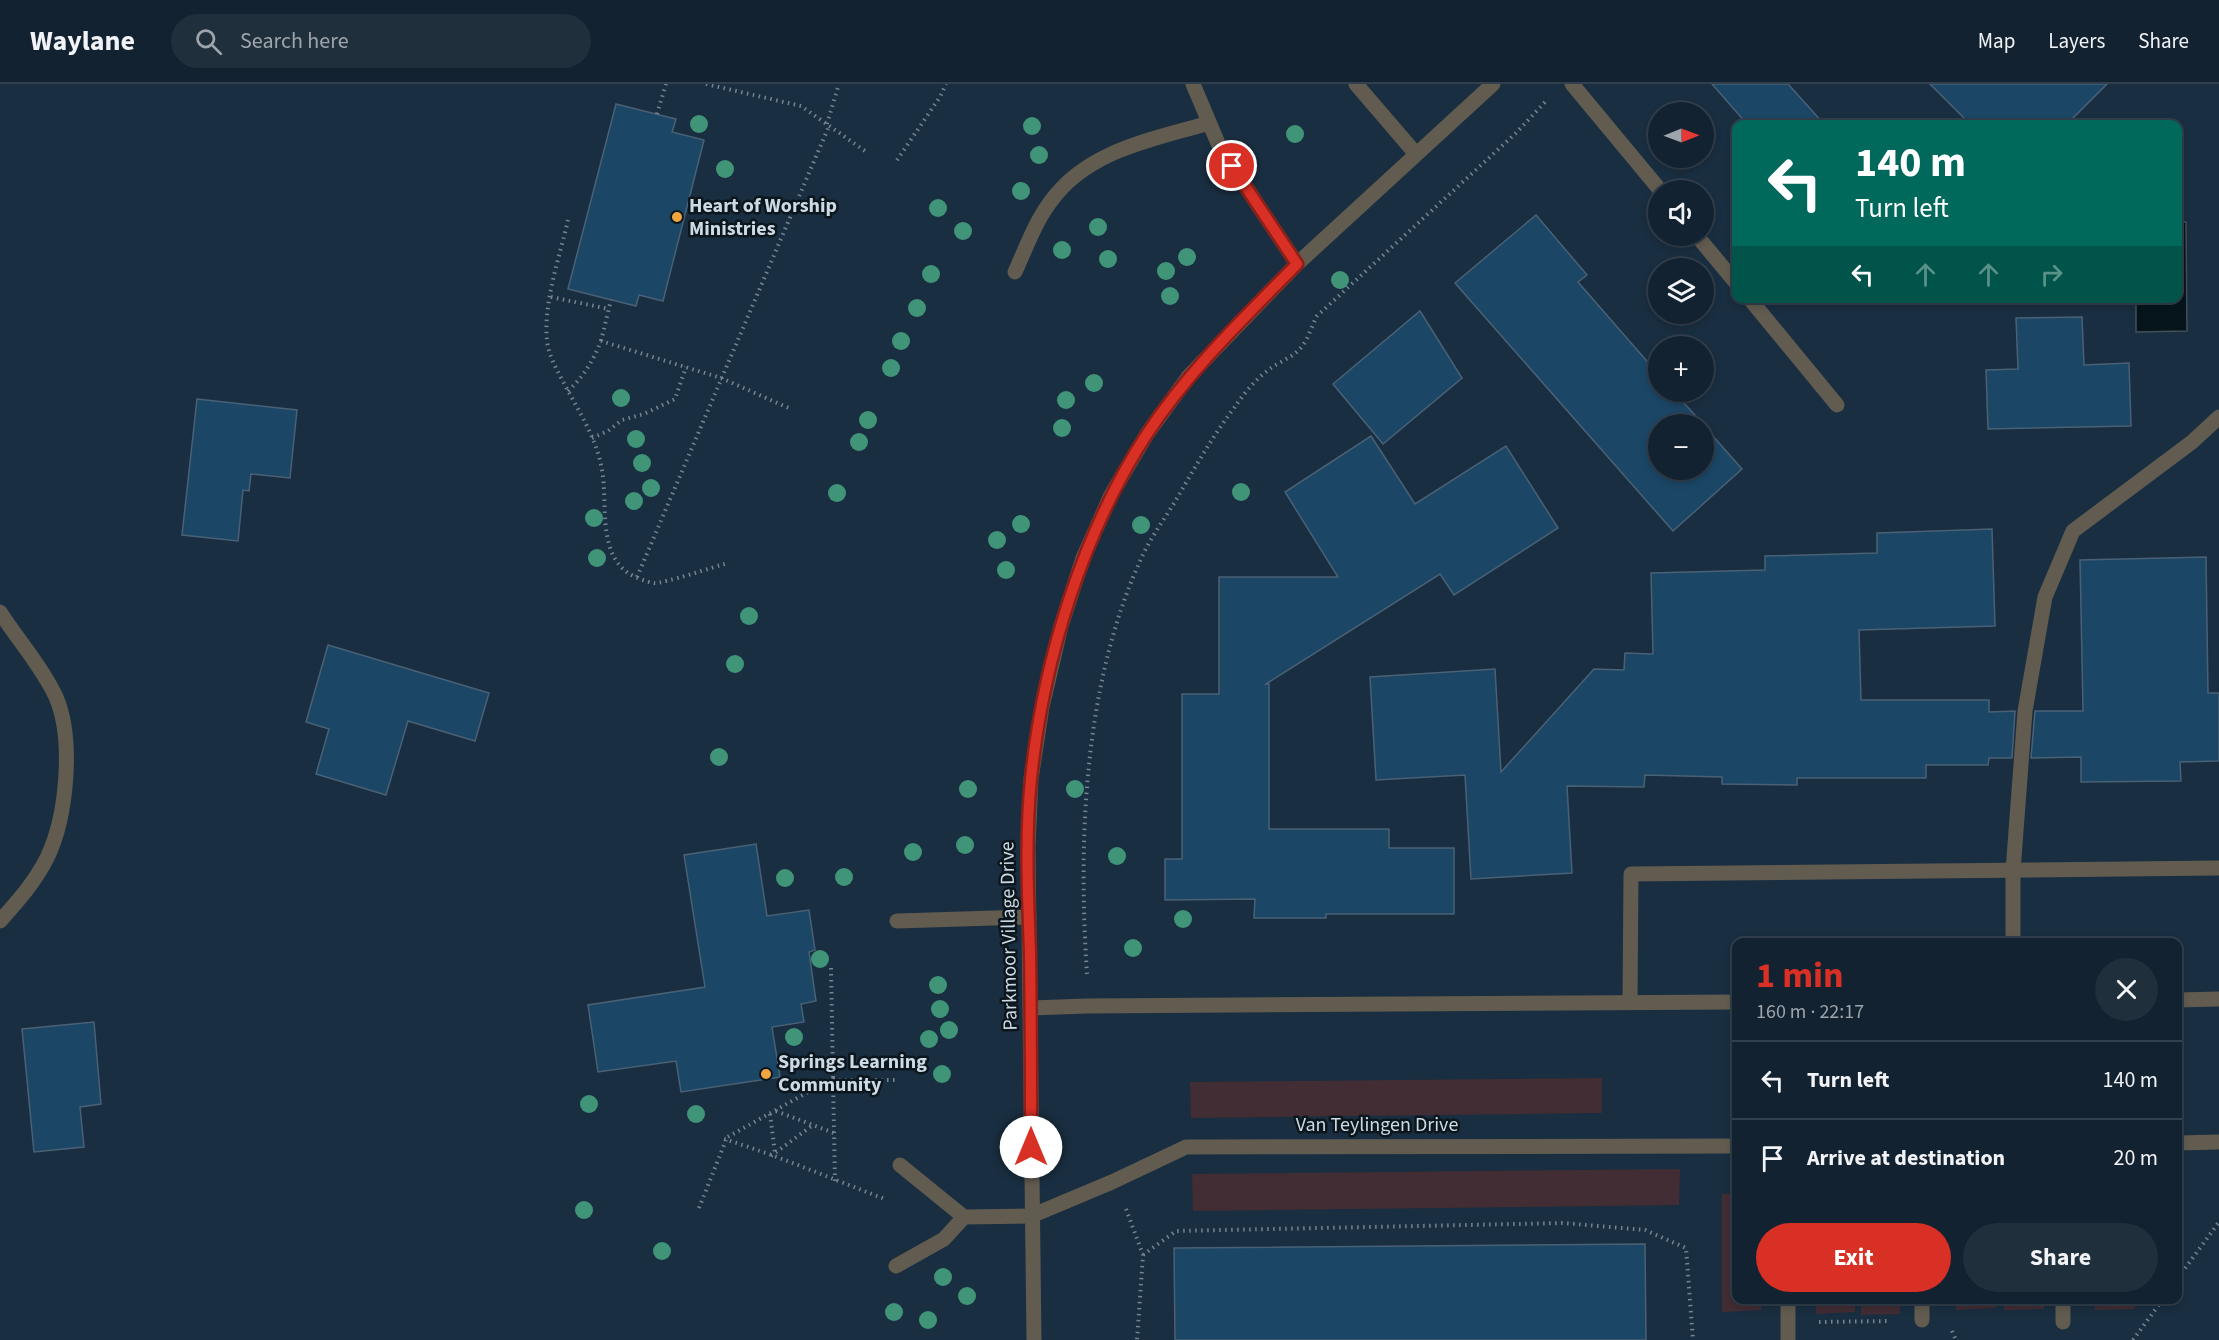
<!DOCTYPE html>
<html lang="en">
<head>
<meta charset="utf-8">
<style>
  :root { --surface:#132230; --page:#202f3c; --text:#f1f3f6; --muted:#9da4ab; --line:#323f4c; --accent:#d93025 }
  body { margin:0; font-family:"Source Sans 3",sans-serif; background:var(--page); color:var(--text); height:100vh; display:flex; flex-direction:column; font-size:22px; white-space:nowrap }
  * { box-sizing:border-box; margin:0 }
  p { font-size:20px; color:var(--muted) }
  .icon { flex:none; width:33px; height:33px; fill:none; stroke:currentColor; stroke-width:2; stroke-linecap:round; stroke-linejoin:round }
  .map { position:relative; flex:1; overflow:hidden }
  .details { position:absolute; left:1732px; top:854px; width:450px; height:366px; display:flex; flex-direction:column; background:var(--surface); border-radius:12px; box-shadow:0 3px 9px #0003,0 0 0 2px var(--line) }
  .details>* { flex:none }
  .hud { position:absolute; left:1732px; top:36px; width:450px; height:183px; border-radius:12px; box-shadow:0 3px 9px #0003,0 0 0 2px var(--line); background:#00695c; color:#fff; overflow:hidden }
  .needle { width:39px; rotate:89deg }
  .fabs { position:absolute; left:1648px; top:18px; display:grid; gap:12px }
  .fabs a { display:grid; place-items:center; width:66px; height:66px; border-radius:50%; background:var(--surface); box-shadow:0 3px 9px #0003,0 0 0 2px var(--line); font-size:30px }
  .pin { position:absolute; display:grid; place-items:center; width:51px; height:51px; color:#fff; margin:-26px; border:3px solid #fff; border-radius:50%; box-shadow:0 2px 6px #0007 }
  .me { position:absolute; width:66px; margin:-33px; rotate:0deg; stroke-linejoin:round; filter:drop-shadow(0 0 4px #0008) }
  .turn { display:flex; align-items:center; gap:21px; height:126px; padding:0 24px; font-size:27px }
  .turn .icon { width:78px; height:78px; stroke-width:2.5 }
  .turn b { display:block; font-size:42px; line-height:51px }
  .lanes { display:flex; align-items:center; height:57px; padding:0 24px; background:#0003; justify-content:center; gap:30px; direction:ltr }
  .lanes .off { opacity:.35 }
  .round { display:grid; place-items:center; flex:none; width:63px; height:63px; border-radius:32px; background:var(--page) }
  .head { display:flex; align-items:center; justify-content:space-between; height:102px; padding:0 24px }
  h1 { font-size:36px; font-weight:700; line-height:45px; color:var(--accent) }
  .cta { display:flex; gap:12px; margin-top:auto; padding:12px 24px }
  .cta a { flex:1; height:69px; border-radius:36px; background:var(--accent); color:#fff; font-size:24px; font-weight:700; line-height:69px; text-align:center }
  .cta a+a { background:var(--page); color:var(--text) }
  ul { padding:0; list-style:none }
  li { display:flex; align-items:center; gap:18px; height:78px; padding:0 24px; border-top:2px solid var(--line) }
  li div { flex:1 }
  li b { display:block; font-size:22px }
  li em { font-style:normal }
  header { display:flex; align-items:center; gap:36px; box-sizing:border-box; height:84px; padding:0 30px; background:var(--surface); border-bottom:2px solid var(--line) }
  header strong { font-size:28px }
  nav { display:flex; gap:33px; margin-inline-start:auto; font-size:21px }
  .search { width:420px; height:54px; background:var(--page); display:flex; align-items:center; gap:15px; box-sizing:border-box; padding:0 21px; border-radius:33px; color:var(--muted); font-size:22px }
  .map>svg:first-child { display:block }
</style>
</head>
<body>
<header>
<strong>Waylane</strong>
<div class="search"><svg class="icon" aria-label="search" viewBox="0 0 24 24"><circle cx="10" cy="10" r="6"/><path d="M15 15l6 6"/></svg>Search here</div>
<nav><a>Map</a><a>Layers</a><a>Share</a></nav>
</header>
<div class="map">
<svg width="2219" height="1256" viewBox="0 0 2219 1256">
  <rect width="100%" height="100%" fill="#192e40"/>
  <g fill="#412d33">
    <polygon points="1602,994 1602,1029 1191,1034 1190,998"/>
    <polygon points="1680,1085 1679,1121 1193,1127 1192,1090"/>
    <polygon points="1722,1110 1737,1110 1737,1215 1761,1215 1761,1226 1722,1228"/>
    <polygon points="1816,1215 1855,1215 1855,1228 1816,1230"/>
    <polygon points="1861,1215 1900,1215 1900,1230 1861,1231"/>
    <polygon points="1956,1215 1996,1215 1996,1224 1956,1226"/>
    <polygon points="2004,1215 2044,1215 2044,1225 2004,1226"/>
    <polygon points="2095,1215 2135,1215 2135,1225 2095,1226"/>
  </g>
  <polygon fill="#06151b" stroke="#425058" stroke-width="1.5" points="2178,138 2186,138 2187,247 2136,248 2136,215 2178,214"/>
  <g fill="#1b4666" stroke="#4a6175" stroke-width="1.5">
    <polygon points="1712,0 1788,0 1824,40 1747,40"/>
    <polygon points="1930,0 2107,0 2067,40 1970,40"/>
    <polygon points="616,20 676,35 672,48 704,56 663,217 639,211 636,222 568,205"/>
    <polygon points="1536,131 1587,191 1578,198 1659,291 1659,308 1674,308 1703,340 1659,340 1659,386 1704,386 1704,342 1742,385 1673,447 1455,199"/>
    <polygon points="1420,227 1462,294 1383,360 1333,300"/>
    <polygon points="2082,233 2084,281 2129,279 2131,342 1988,345 1986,286 2018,285 2016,234"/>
    <polygon points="197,315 297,326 290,394 251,390 249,407 243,406 238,457 182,451"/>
    <polygon points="1371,352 1415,420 1506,362 1558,444 1454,511 1440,490 1266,600 1269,600 1269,745 1389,745 1389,764 1454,764 1454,830 1326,830 1326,834 1254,834 1255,815 1165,816 1165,775 1182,775 1182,610 1219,610 1219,493 1338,493 1285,408"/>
    <polygon points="1992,445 1995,542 1859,546 1861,616 1989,616 1989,628 2015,627 2012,674 1989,674 1988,681 1926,681 1926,694 1797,694 1797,701 1722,700 1722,693 1645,691 1644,703 1567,702 1572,789 1471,795 1465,691 1376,696 1370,593 1495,585 1501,688 1594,585 1624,586 1625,569 1653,570 1651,489 1765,486 1765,472 1877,469 1877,449"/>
    <polygon points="2206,473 2208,609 2219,609 2219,677 2180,678 2181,697 2081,698 2081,673 2031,674 2035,627 2083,627 2080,476"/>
    <polygon points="328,561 489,609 475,657 408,637 386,711 316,690 329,645 306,638"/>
    <polygon points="756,760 767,832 809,826 815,866 809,868 816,917 801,920 804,938 772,943 780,993 681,1008 676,977 598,988 588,921 705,903 684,771"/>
    <polygon points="94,938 101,1020 80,1023 84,1063 34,1068 22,945"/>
    <polygon points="1645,1160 1646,1256 1175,1256 1174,1164"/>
  </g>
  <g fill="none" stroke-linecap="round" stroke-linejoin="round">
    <g stroke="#748593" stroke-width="4" stroke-dasharray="1.5 4.5" stroke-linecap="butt">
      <polyline points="706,0 801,22 865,67"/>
      <polyline points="657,30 666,0"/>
      <polyline points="827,40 839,0"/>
      <polyline points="897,76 940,13 946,0"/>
      <path d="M568,136C560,172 543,219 547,257C549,273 558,288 566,303C580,329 597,356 602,386C608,418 597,467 628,489C634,493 647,498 654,499C663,500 716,482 728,479"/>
      <polyline points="551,213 609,225"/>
      <polyline points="601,257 611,216"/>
      <path d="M568,307C584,292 593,277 601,257L721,294L791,325"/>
      <polyline points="592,354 608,347 622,336 644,330 675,315 686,283"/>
      <polyline points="637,493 829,42"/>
      <polyline points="831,884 833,994"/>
      <path d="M1087,890C1078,755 1084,599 1141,475C1150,454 1164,436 1176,416C1194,385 1212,353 1234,324C1243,311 1254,297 1267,287C1279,277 1294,274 1303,261C1309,253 1312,241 1317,232L1516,49L1547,16"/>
      <polyline points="833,996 899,996"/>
      <polyline points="776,1027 834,1049"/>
      <polyline points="770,1030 775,1069"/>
      <polyline points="771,1072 813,1041"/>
      <path d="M835,1097L833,994L724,1055C779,1072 832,1095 885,1115"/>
      <polyline points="699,1124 726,1056"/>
      <polyline points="1126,1125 1143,1171 1137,1256"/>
      <polyline points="1143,1171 1176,1147 1563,1139 1645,1146 1686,1164 1693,1256"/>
      <polyline points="2178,1194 2219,1138"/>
      <polyline points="1819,1238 1890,1237"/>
      <polyline points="1952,1247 1956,1256"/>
      <polyline points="2133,1256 2163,1215"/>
    </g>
    <g stroke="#615b50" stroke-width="15">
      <polyline points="1193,0 1220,64 1297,180"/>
      <path d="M1015,188C1026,164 1035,138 1051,117C1088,66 1152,56 1209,39"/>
      <polyline points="2013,787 2025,627 2045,513 2073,447 2192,358 2219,333"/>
      <polyline points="897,837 1029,833"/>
      <polyline points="900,1081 964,1133 1031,1132"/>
      <polyline points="896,1182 944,1155 964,1133"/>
    </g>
    <g stroke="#615b50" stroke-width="15">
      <polyline points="1356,0 1416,70"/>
      <polyline points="1572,0 1660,106"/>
      <polyline points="1697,152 1737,200"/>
      <polyline points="1749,214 1837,321"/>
      <path d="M0,528C18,556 42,583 56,613C74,655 67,733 47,774C35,798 17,818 0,837"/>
      <polyline points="2013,787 2013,858"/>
      <polyline points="2178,916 2219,915"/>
      <polyline points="1630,918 1631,790 2219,784"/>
      <polyline points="1031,924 1087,922 1737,918"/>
      <polyline points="2178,1059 2219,1058"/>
      <polyline points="1031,1132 1112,1098 1186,1063 1737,1062"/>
      <polyline points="1922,1215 1922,1236"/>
      <polyline points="2063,1215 2063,1238"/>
      <polyline points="1034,1256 1028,762 1031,695 1042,623 1061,542 1083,474 1111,411 1147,350 1189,292 1297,180 1493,0"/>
      <polyline points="1788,1256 1788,1215"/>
    </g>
  </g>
  <g fill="#409478">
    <circle cx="699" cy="40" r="9"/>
    <circle cx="1032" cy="42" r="9"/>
    <circle cx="1295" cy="50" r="9"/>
    <circle cx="1039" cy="71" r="9"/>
    <circle cx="725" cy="85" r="9"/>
    <circle cx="1021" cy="107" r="9"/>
    <circle cx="938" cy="124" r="9"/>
    <circle cx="1098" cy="143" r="9"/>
    <circle cx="963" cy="147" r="9"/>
    <circle cx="1062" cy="166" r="9"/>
    <circle cx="1187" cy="173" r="9"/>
    <circle cx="1108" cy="175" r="9"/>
    <circle cx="1166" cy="187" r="9"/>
    <circle cx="931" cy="190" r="9"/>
    <circle cx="1340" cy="196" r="9"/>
    <circle cx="1170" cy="212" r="9"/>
    <circle cx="917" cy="224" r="9"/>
    <circle cx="901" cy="257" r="9"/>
    <circle cx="891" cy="284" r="9"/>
    <circle cx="1094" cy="299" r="9"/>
    <circle cx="621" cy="314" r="9"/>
    <circle cx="1066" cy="316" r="9"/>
    <circle cx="868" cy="336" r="9"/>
    <circle cx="1062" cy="344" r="9"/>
    <circle cx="636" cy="355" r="9"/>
    <circle cx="859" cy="358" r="9"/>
    <circle cx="642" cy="379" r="9"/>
    <circle cx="651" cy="404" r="9"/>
    <circle cx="1241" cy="408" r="9"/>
    <circle cx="837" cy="409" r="9"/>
    <circle cx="634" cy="417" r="9"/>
    <circle cx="594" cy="434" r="9"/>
    <circle cx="1021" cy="440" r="9"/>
    <circle cx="1141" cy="441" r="9"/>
    <circle cx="997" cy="456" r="9"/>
    <circle cx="597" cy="474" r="9"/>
    <circle cx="1006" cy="486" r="9"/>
    <circle cx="749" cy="532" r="9"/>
    <circle cx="735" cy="580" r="9"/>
    <circle cx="719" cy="673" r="9"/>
    <circle cx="968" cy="705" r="9"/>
    <circle cx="1075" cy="705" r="9"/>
    <circle cx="965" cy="761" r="9"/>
    <circle cx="913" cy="768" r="9"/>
    <circle cx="1117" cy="772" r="9"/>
    <circle cx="844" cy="793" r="9"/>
    <circle cx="785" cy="794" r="9"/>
    <circle cx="1183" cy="835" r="9"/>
    <circle cx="1133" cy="864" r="9"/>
    <circle cx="820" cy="875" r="9"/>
    <circle cx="938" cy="901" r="9"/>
    <circle cx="940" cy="925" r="9"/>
    <circle cx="949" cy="946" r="9"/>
    <circle cx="794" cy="953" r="9"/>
    <circle cx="929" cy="955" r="9"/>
    <circle cx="942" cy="990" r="9"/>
    <circle cx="589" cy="1020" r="9"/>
    <circle cx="696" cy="1030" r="9"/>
    <circle cx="584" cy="1126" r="9"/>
    <circle cx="662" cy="1167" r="9"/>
    <circle cx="943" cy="1193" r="9"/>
    <circle cx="967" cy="1212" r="9"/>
    <circle cx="894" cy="1228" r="9"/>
    <circle cx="928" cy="1236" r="9"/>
  </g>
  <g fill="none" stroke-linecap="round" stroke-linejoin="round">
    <defs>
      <path id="route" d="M1031,1063C1031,998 1031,934 1030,869C1028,811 1025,753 1031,695C1043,577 1082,450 1147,350C1189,286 1244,234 1297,180L1232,82"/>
    </defs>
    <use href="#route" stroke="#8d1f18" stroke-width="15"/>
    <use href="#route" stroke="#d93025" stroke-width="10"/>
  </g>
  <g fill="#f1a540" stroke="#0c161d" stroke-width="2">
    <circle cx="677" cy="133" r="6"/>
    <circle cx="766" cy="990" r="6"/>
  </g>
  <g text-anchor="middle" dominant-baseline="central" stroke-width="5" stroke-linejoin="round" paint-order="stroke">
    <g font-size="20" font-weight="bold" fill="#cddae5" stroke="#0c161d" text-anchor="start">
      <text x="689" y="122">Heart of Worship<tspan x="689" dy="23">Ministries</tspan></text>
      <text x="778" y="978">Springs Learning<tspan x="778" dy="23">Community</tspan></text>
    </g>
    <g font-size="20" fill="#cddae5" stroke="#0c161d">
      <text transform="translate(1009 852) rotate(-91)">Parkmoor Village Drive</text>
      <text x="1377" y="1041">Van Teylingen Drive</text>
    </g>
  </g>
</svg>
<div class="fabs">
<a><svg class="needle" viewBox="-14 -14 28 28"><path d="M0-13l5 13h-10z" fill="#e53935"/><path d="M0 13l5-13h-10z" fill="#9da4ab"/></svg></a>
<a><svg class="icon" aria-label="sound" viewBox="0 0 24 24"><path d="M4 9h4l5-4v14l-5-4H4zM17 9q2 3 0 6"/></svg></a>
<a><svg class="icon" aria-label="layers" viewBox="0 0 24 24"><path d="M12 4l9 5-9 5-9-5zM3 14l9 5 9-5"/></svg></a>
<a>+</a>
<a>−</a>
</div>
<div class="pin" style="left:1232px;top:82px;background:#d93025"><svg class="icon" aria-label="arrive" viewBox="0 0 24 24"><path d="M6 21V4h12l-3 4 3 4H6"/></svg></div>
<svg class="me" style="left:1031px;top:1063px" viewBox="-20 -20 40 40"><circle r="19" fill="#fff"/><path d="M0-13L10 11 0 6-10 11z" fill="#d93025"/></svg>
<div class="hud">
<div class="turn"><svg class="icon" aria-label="left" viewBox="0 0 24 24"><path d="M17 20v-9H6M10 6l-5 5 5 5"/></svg><div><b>140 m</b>Turn left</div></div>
<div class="lanes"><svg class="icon" aria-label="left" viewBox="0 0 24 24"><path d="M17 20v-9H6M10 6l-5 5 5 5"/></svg><svg class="icon off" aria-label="ahead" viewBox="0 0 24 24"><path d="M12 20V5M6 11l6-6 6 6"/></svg><svg class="icon off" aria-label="ahead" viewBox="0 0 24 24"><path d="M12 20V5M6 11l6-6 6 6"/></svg><svg class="icon off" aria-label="right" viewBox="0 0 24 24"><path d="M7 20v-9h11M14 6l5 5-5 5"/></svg></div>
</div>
<section class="details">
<div class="head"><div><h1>1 min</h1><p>160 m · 22:17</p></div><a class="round"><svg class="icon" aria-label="close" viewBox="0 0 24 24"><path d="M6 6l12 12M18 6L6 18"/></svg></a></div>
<ul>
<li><svg class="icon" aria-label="left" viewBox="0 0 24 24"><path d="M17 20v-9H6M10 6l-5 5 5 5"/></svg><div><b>Turn left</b></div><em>140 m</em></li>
<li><svg class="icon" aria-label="arrive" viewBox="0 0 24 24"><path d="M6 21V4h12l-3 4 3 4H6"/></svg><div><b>Arrive at destination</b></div><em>20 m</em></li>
</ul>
<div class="cta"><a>Exit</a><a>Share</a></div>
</section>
</div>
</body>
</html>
